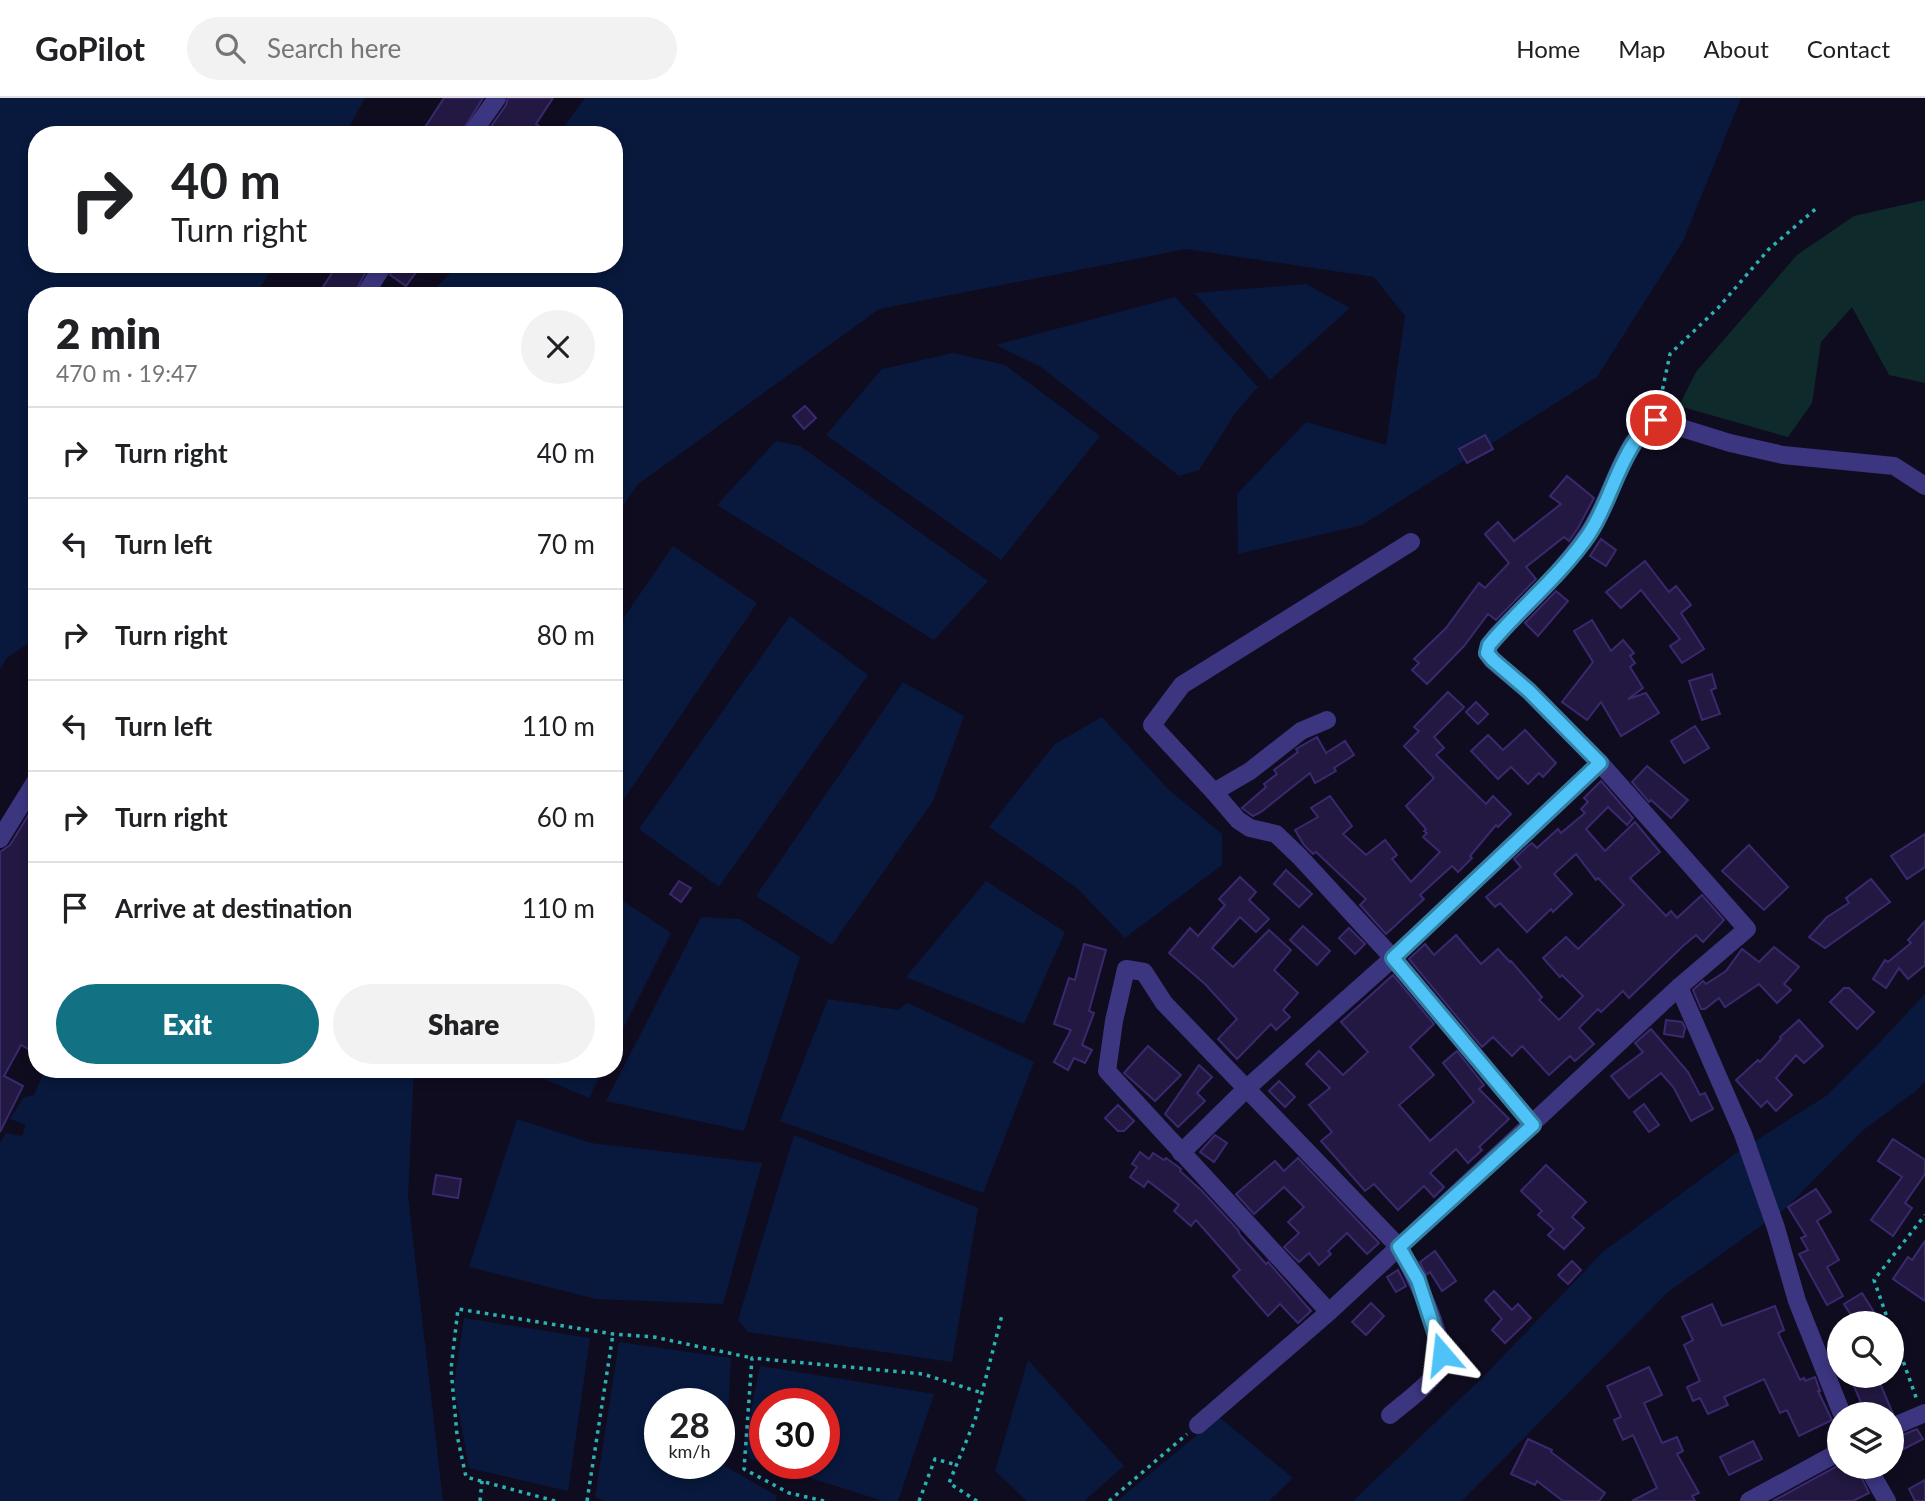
<!DOCTYPE html>
<html lang="en">
<head>
<meta charset="utf-8">
<style>
  :root { --surface:#fff; --page:#f2f2f2; --text:#202124; --muted:#757577; --line:#e0e0e0; --accent:#127182 }
  body { margin:0; font-family:Lato,sans-serif; background:var(--page); color:var(--text); height:100vh; display:flex; flex-direction:column; font-size:26px; white-space:nowrap }
  * { box-sizing:border-box; margin:0 }
  p { font-size:23px; color:var(--muted) }
  .icon { flex:none; width:38px; height:38px; fill:none; stroke:currentColor; stroke-width:2; stroke-linecap:round; stroke-linejoin:round }
  .map { position:relative; flex:1; overflow:hidden }
  .details { position:absolute; left:28px; top:189px; width:595px; height:791px; display:flex; flex-direction:column; background:var(--surface); border-radius:28px; box-shadow:0 4px 10px #0003 }
  .details>* { flex:none }
  .top-card { position:absolute; left:28px; top:28px; width:595px; height:147px; border-radius:28px; box-shadow:0 4px 10px #0003; background:#fff; color:var(--text); overflow:hidden }
  .buttons { position:absolute; left:1827px; top:1213px; display:grid; gap:14px }
  .buttons a { display:grid; place-items:center; width:77px; height:77px; border-radius:50%; background:var(--surface); box-shadow:0 4px 10px #0003; font-size:35px }
  .speed { position:absolute; left:644px; top:1290px; display:flex; gap:14px; font-size:35px; font-weight:700; text-align:center }
  .speed>* { display:grid; place-content:center; width:91px; height:91px; border-radius:50%; background:var(--surface); box-shadow:0 4px 10px #0003; line-height:1 }
  .speed small { font-size:18px; font-weight:400 }
  .speed .limit { border:10px solid #d22; background:#fff; color:#111 }
  .pin { position:absolute; display:grid; place-items:center; width:60px; height:60px; color:#fff; margin:-30px; border:4px solid #fff; border-radius:50%; box-shadow:0 2px 7px #0007 }
  .me { position:absolute; width:77px; margin:-38px; rotate:343deg; stroke-linejoin:round; filter:drop-shadow(0 0 5px #0008) }
  .turn { display:flex; align-items:center; gap:24px; height:147px; padding:0 28px; font-size:32px }
  .turn .icon { width:91px; height:91px; stroke-width:2.5 }
  .turn b { display:block; font-size:49px; line-height:60px }
  .round { display:grid; place-items:center; flex:none; width:74px; height:74px; border-radius:37px; background:var(--page) }
  .summary { display:flex; align-items:center; justify-content:space-between; height:119px; padding:0 28px }
  h1 { font-size:42px; font-weight:800; line-height:52px }
  .button { display:flex; gap:14px; margin-top:auto; padding:14px 28px }
  .button a { flex:1; height:80px; border-radius:42px; background:var(--accent); color:#fff; font-size:28px; font-weight:800; line-height:80px; text-align:center }
  .button a+a { background:var(--page); color:var(--text) }
  ul { padding:0; list-style:none }
  li { display:flex; align-items:center; gap:21px; height:91px; padding:0 28px; border-top:2px solid var(--line) }
  li div { flex:1 }
  li b { display:block; font-size:26px }
  li em { font-style:normal }
  header { display:flex; align-items:center; gap:42px; box-sizing:border-box; height:98px; padding:0 35px; background:var(--surface); border-bottom:2px solid var(--line) }
  header strong { font-size:33px }
  nav { display:flex; gap:38px; margin-inline-start:auto; font-size:24px }
  .search { width:490px; height:63px; background:var(--page); display:flex; align-items:center; gap:18px; box-sizing:border-box; padding:0 24px; border-radius:38px; color:var(--muted); font-size:26px }
  .map>svg:first-child { display:block }
</style>
</head>
<body>
<header>
<strong>GoPilot</strong>
<div class="search"><svg class="icon" aria-label="search" viewBox="0 0 24 24"><circle cx="10" cy="10" r="6"/><path d="M15 15l6 6"/></svg>Search here</div>
<nav><a>Home</a><a>Map</a><a>About</a><a>Contact</a></nav>
</header>
<div class="map">
<svg width="1925" height="1403" viewBox="0 0 1925 1403">
  <rect width="100%" height="100%" fill="#100c20"/>
  <polygon fill="#0f2a2a" points="1925,102 1925,285 1889,277 1852,209 1821,244 1812,305 1788,339 1679,308 1696,274 1797,157 1854,118"/>
  <g fill="#08193d" fill-rule="evenodd">
    <polygon points="0,0 365,0 345,37 37,37 37,166 274,166 256,198 37,198 37,539 7,560 0,571"/>
    <polygon points="585,0 1741,0 1683,143 1597,279 1362,427 1238,456 1237,396 1306,324 1386,347 1405,218 1374,179 1186,151 879,211 637,387 614,422 614,198 428,198 459,166 614,166 614,37 558,37"/>
    <polygon points="1306,186 1350,210 1270,282 1195,195"/>
    <polygon points="1175,199 1258,289 1236,314 1199,372 1179,378 1041,269 996,247"/>
    <polygon points="953,255 1005,267 1100,338 1001,462 826,337 882,271"/>
    <polygon points="776,343 800,348 988,483 934,542 717,407"/>
    <polygon points="673,448 757,505 624,701 614,694 614,534"/>
    <polygon points="790,518 868,577 719,789 639,731"/>
    <polygon points="903,584 964,618 933,703 832,847 756,798"/>
    <polygon points="1102,619 1168,691 1222,736 1222,767 1125,840 1077,790 989,729 1055,646"/>
    <polygon points="986,783 1065,834 1024,926 906,879"/>
    <polygon points="614,797 671,835 614,949"/>
    <polygon points="701,819 740,821 800,859 744,1033 606,1003"/>
    <polygon points="1925,896 1925,983 1917,992 1861,1034 1786,1110 1668,1194 1462,1403 1353,1403 1482,1280 1604,1153 1735,1056 1826,998 1879,945"/>
    <polygon points="828,901 898,912 908,905 1034,964 983,1095 780,1023"/>
    <polygon points="45,971 414,971 408,1098 443,1403 0,1403 0,1044 6,1035 22,1038 26,1027 10,1021 24,999 34,997"/>
    <polygon points="521,971 603,971 589,1000"/>
    <polygon points="517,1021 591,1045 762,1065 723,1206 596,1201 469,1169"/>
    <polygon points="794,1037 978,1110 952,1264 748,1234 738,1222"/>
    <polygon points="464,1220 590,1240 568,1393 469,1370 454,1287"/>
    <path d="M619,1244L731,1260L725,1368L777,1398L775,1403H605L595,1399ZM660,1306H719V1365H660Z"/>
    <polygon points="1028,1262 1124,1368 1084,1403 1027,1403 995,1373"/>
    <path d="M760,1268L934,1296L898,1403H883L750,1361L744,1347ZM765,1306H824V1365H765Z"/>
    <polygon points="1219,1319 1293,1380 1269,1403 1117,1403"/>
  </g>
  <g fill="#221841" stroke="#3a296e" stroke-width="2">
    <polygon points="444,0 483,0 460,37 420,37"/>
    <polygon points="508,0 553,0 536,26 553,37 485,37 506,7"/>
    <polygon points="338,166 370,166 353,198 317,198"/>
    <polygon points="395,166 422,166 406,188 390,177"/>
    <polygon points="805,308 816,320 804,331 793,318"/>
    <polygon points="1485,337 1493,351 1467,365 1459,351"/>
    <polygon points="1567,378 1594,400 1578,430 1569,443 1564,439 1526,469 1536,481 1496,522 1488,516 1464,548 1427,586 1412,572 1419,565 1414,561 1446,530 1479,485 1485,490 1509,465 1485,436 1498,424 1514,443 1561,406 1550,398"/>
    <polygon points="1601,441 1616,452 1606,468 1590,458"/>
    <polygon points="1645,463 1669,494 1676,488 1691,507 1681,515 1704,551 1682,565 1670,548 1680,541 1641,492 1621,510 1606,494"/>
    <polygon points="1556,493 1568,503 1538,538 1525,525"/>
    <polygon points="1592,522 1611,553 1623,542 1634,555 1630,558 1635,565 1630,569 1643,590 1628,601 1646,595 1659,615 1621,638 1601,604 1587,622 1562,604 1593,564 1574,533"/>
    <polygon points="1712,576 1716,590 1711,592 1720,616 1702,622 1689,583"/>
    <polygon points="1448,594 1464,609 1434,639 1444,650 1436,657 1486,706 1493,698 1511,716 1498,729 1496,727 1470,758 1472,760 1458,774 1452,768 1420,797 1424,801 1386,836 1360,807 1366,801 1316,754 1313,756 1304,747 1295,732 1318,719 1311,710 1330,698 1352,728 1343,736 1366,757 1385,742 1397,757 1392,761 1411,784 1440,754 1423,739 1427,735 1424,733 1426,731 1406,708 1434,680 1404,648 1419,633 1414,629"/>
    <polygon points="1476,604 1488,616 1478,626 1466,614"/>
    <polygon points="1695,628 1709,650 1684,665 1671,643"/>
    <polygon points="1525,632 1556,665 1543,679 1539,675 1528,686 1511,669 1498,681 1471,653 1488,637 1503,652"/>
    <polygon points="1317,639 1326,655 1345,643 1354,657 1334,670 1336,673 1315,685 1310,675 1261,714 1253,718 1246,713 1242,710 1266,689 1264,686 1277,676 1274,672 1298,654 1296,651"/>
    <polygon points="1647,668 1688,702 1671,720 1651,702 1649,704 1632,684"/>
    <polygon points="1601,683 1633,720 1627,727 1608,709 1586,731 1605,753 1635,724 1660,754 1630,780 1666,818 1671,813 1677,820 1702,797 1724,822 1703,844 1696,837 1683,848 1629,900 1623,893 1601,914 1598,911 1579,930 1594,946 1575,963 1570,958 1549,977 1522,948 1512,958 1493,939 1482,949 1409,861 1425,846 1434,857 1456,837 1481,866 1498,851 1510,864 1511,863 1542,899 1539,902 1559,922 1583,898 1562,877 1560,879 1543,860 1566,839 1578,851 1624,807 1598,780 1596,782 1576,756 1554,776 1572,796 1553,814 1551,811 1527,834 1500,805 1495,809 1486,799 1521,769 1514,761 1528,748 1532,745 1537,750 1558,731 1561,735 1585,715 1581,711 1588,704 1584,700"/>
    <polygon points="37,703 37,939 30,952 21,947 4,978 23,988 0,1034 0,754 10,747"/>
    <polygon points="1925,736 1925,769 1907,781 1891,758"/>
    <polygon points="1749,747 1788,789 1764,812 1722,773"/>
    <polygon points="1286,772 1312,796 1299,809 1274,786"/>
    <polygon points="1240,779 1256,794 1249,802 1269,821 1256,834 1240,819 1212,850 1233,869 1269,832 1291,852 1274,872 1298,895 1283,912 1290,919 1276,932 1271,926 1237,961 1218,941 1237,921 1205,886 1169,855 1190,830 1198,838 1225,807 1219,801"/>
    <polygon points="1871,781 1890,804 1825,850 1809,839 1827,819 1849,805 1846,800"/>
    <polygon points="679,783 691,790 681,804 670,796"/>
    <polygon points="1925,823 1925,867 1908,881 1899,870 1886,890 1873,881 1885,862 1888,864 1911,845 1908,842"/>
    <polygon points="1303,828 1330,853 1317,867 1290,842"/>
    <polygon points="1349,830 1365,846 1355,856 1339,840"/>
    <polygon points="1084,846 1106,852 1089,913 1094,915 1082,947 1092,952 1085,965 1074,960 1068,972 1054,964 1071,932 1054,926 1069,880 1075,882"/>
    <polygon points="1774,849 1799,869 1784,886 1791,892 1777,905 1759,886 1725,909 1719,900 1705,911 1701,911 1693,892 1703,883 1706,886 1726,873 1742,851 1759,864"/>
    <polygon points="1393,877 1434,926 1410,949 1434,977 1399,1007 1430,1043 1474,1004 1443,965 1457,953 1484,987 1479,991 1509,1021 1479,1049 1482,1052 1468,1065 1456,1051 1430,1075 1444,1089 1434,1099 1424,1088 1398,1112 1374,1086 1365,1093 1321,1043 1332,1034 1309,1007 1330,990 1306,966 1319,953 1343,977 1368,954 1341,924"/>
    <polygon points="1844,890 1849,890 1874,914 1857,931 1830,904"/>
    <polygon points="1666,922 1682,924 1685,930 1683,939 1664,936"/>
    <polygon points="1799,922 1823,948 1804,965 1796,957 1776,980 1792,997 1776,1013 1767,1003 1761,1009 1736,982 1758,962 1760,964 1781,941 1780,939"/>
    <polygon points="1651,931 1688,974 1700,997 1705,995 1713,1011 1691,1023 1674,990 1661,975 1629,1000 1611,978 1643,954 1635,945"/>
    <polygon points="1148,948 1181,977 1155,1003 1124,975"/>
    <polygon points="1199,967 1212,979 1197,995 1205,1003 1178,1029 1165,1016"/>
    <polygon points="1279,983 1295,999 1285,1009 1269,993"/>
    <polygon points="1644,1006 1659,1027 1649,1034 1634,1014"/>
    <polygon points="1118,1007 1134,1023 1124,1033 1118,1033 1105,1020"/>
    <polygon points="1215,1037 1227,1045 1214,1064 1200,1054"/>
    <polygon points="1893,1041 1925,1062 1925,1076 1905,1105 1912,1110 1893,1138 1871,1122 1902,1079 1878,1063"/>
    <polygon points="1140,1054 1149,1061 1153,1055 1164,1062 1166,1060 1181,1071 1180,1073 1201,1092 1238,1132 1240,1137 1266,1166 1268,1164 1311,1213 1298,1225 1280,1206 1268,1218 1233,1178 1240,1172 1196,1122 1191,1128 1174,1113 1179,1107 1148,1083 1144,1089 1130,1079 1137,1069 1132,1066"/>
    <polygon points="1298,1060 1379,1145 1367,1156 1347,1135 1328,1153 1331,1156 1319,1167 1309,1155 1299,1164 1284,1149 1299,1135 1288,1124 1304,1109 1284,1089 1254,1116 1236,1096 1275,1063 1284,1073"/>
    <polygon points="1546,1067 1586,1104 1572,1119 1584,1130 1564,1151 1548,1137 1554,1131 1538,1117 1542,1113 1521,1093"/>
    <polygon points="436,1077 461,1081 458,1100 433,1096"/>
    <polygon points="1816,1091 1831,1114 1817,1123 1839,1162 1827,1169 1843,1198 1827,1207 1799,1156 1808,1152 1801,1140 1806,1138 1788,1109"/>
    <polygon points="1925,1143 1925,1203 1893,1181 1908,1159 1912,1162"/>
    <polygon points="1435,1153 1456,1183 1442,1193 1430,1174 1426,1177 1420,1164"/>
    <polygon points="1572,1163 1581,1172 1568,1186 1558,1177"/>
    <polygon points="1398,1172 1406,1188 1396,1194 1387,1179"/>
    <polygon points="1494,1193 1512,1212 1518,1206 1531,1220 1505,1245 1492,1232 1502,1221 1485,1202"/>
    <polygon points="1862,1195 1881,1225 1856,1225 1844,1206"/>
    <polygon points="1371,1205 1384,1218 1366,1237 1352,1224"/>
    <polygon points="1712,1206 1722,1228 1775,1208 1784,1232 1778,1235 1800,1282 1804,1280 1805,1283 1815,1279 1820,1293 1818,1293 1832,1322 1799,1338 1787,1312 1780,1315 1764,1281 1724,1299 1728,1307 1708,1316 1700,1300 1693,1303 1687,1289 1700,1283 1684,1247 1693,1242 1682,1219"/>
    <polygon points="1649,1269 1662,1297 1644,1305 1662,1345 1677,1339 1683,1353 1677,1356 1699,1395 1692,1398 1695,1403 1632,1403 1657,1390 1633,1337 1623,1342 1614,1322 1621,1319 1607,1288"/>
    <polygon points="1874,1278 1877,1278 1893,1316 1866,1316 1853,1286"/>
    <polygon points="1917,1331 1923,1341 1902,1352 1895,1340"/>
    <polygon points="1528,1341 1552,1352 1551,1354 1605,1395 1599,1403 1563,1403 1537,1383 1535,1387 1511,1376"/>
    <polygon points="1753,1343 1762,1361 1729,1377 1720,1359"/>
    <polygon points="1839,1367 1856,1368 1869,1395 1853,1403 1773,1403"/>
    <polygon points="1925,1382 1925,1403 1915,1403 1909,1391"/>
  </g>
  <g fill="none" stroke-linecap="round" stroke-linejoin="round">
    <g stroke="#2ab3b1" stroke-width="3.5" stroke-dasharray="3.5 5" stroke-linecap="butt">
      <polyline points="1659,308 1670,256 1718,210 1769,151 1819,108"/>
      <polyline points="1889,1225 1874,1182 1925,1117"/>
      <polyline points="1892,1232 1917,1302"/>
      <polyline points="480,1403 482,1383"/>
      <polyline points="555,1403 466,1379 457,1337 451,1271 458,1211 613,1236 654,1239 752,1260"/>
      <polyline points="587,1403 613,1236"/>
      <polyline points="824,1403 789,1395 744,1371 752,1260 923,1276 982,1295"/>
      <polyline points="919,1403 935,1361 957,1367"/>
      <polyline points="977,1403 949,1385 975,1322 1002,1217"/>
      <polyline points="1109,1403 1187,1336"/>
    </g>
    <g stroke="#3c3680" stroke-width="18">
      <polyline points="471,37 497,0"/>
      <polyline points="364,198 384,166"/>
      <polyline points="1327,622 1301,633 1250,673 1214,694 1238,722 1250,730 1276,736 1300,759 1393,860 1533,1027"/>
      <polyline points="1214,694 1152,627 1182,587 1411,444"/>
      <polyline points="0,741 37,681"/>
      <polyline points="1679,889 1743,1036 1776,1130 1797,1203 1842,1316"/>
      <polyline points="1181,1055 1247,990 1393,860 1600,665"/>
      <path d="M1329,1214L1107,973L1114,923L1126,871L1144,874L1164,905L1399,1149C1412,1172 1448,1243 1440,1267C1434,1284 1404,1305 1390,1317"/>
      <path d="M1198,1327L1329,1214L1679,889L1747,831L1600,665L1529,593L1492,562L1487,555L1489,547L1496,538C1527,506 1562,474 1587,437C1607,409 1614,375 1633,345C1639,337 1649,329 1656,322L1730,345L1783,357L1894,368L1925,388"/>
      <polyline points="1892,1329 1925,1315"/>
      <polyline points="1867,1368 1887,1403"/>
      <polyline points="1749,1403 1839,1354"/>
    </g>
  </g>
  <g fill="none" stroke-linecap="round" stroke-linejoin="round">
    <defs>
      <path id="route" d="M1442,1256L1418,1182L1399,1149L1533,1027L1393,860L1600,665L1529,593L1493,562L1487,555L1489,547C1521,509 1561,477 1589,436C1608,407 1615,374 1634,345C1639,336 1649,329 1656,322"/>
    </defs>
    <use href="#route" stroke="#337fa1" stroke-width="18"/>
    <use href="#route" stroke="#4fc3f7" stroke-width="12"/>
  </g>
</svg>
<div class="buttons">
<a><svg class="icon" aria-label="search" viewBox="0 0 24 24"><circle cx="10" cy="10" r="6"/><path d="M15 15l6 6"/></svg></a>
<a><svg class="icon" aria-label="layers" viewBox="0 0 24 24"><path d="M12 4l9 5-9 5-9-5zM3 14l9 5 9-5"/></svg></a>
</div>
<div class="speed"><div>28<small>km/h</small></div><div class="limit">30</div></div>
<div class="pin" style="left:1656px;top:322px;background:#d93025"><svg class="icon" aria-label="arrive" viewBox="0 0 24 24"><path d="M6 21V4h12l-3 4 3 4H6"/></svg></div>
<svg class="me" style="left:1442px;top:1256px" viewBox="-20 -20 40 40"><path d="M0-17L14 15 0 8-14 15z" fill="#4fc3f7" stroke="#fff" stroke-width="4"/></svg>
<div class="top-card">
<div class="turn"><svg class="icon" aria-label="right" viewBox="0 0 24 24"><path d="M7 20v-9h11M14 6l5 5-5 5"/></svg><div><b>40 m</b>Turn right</div></div>
</div>
<section class="details">
<div class="summary"><div><h1>2 min</h1><p>470 m · 19:47</p></div><a class="round"><svg class="icon" aria-label="close" viewBox="0 0 24 24"><path d="M6 6l12 12M18 6L6 18"/></svg></a></div>
<ul>
<li><svg class="icon" aria-label="right" viewBox="0 0 24 24"><path d="M7 20v-9h11M14 6l5 5-5 5"/></svg><div><b>Turn right</b></div><em>40 m</em></li>
<li><svg class="icon" aria-label="left" viewBox="0 0 24 24"><path d="M17 20v-9H6M10 6l-5 5 5 5"/></svg><div><b>Turn left</b></div><em>70 m</em></li>
<li><svg class="icon" aria-label="right" viewBox="0 0 24 24"><path d="M7 20v-9h11M14 6l5 5-5 5"/></svg><div><b>Turn right</b></div><em>80 m</em></li>
<li><svg class="icon" aria-label="left" viewBox="0 0 24 24"><path d="M17 20v-9H6M10 6l-5 5 5 5"/></svg><div><b>Turn left</b></div><em>110 m</em></li>
<li><svg class="icon" aria-label="right" viewBox="0 0 24 24"><path d="M7 20v-9h11M14 6l5 5-5 5"/></svg><div><b>Turn right</b></div><em>60 m</em></li>
<li><svg class="icon" aria-label="arrive" viewBox="0 0 24 24"><path d="M6 21V4h12l-3 4 3 4H6"/></svg><div><b>Arrive at destination</b></div><em>110 m</em></li>
</ul>
<div class="button"><a>Exit</a><a>Share</a></div>
</section>
</div>
</body>
</html>
